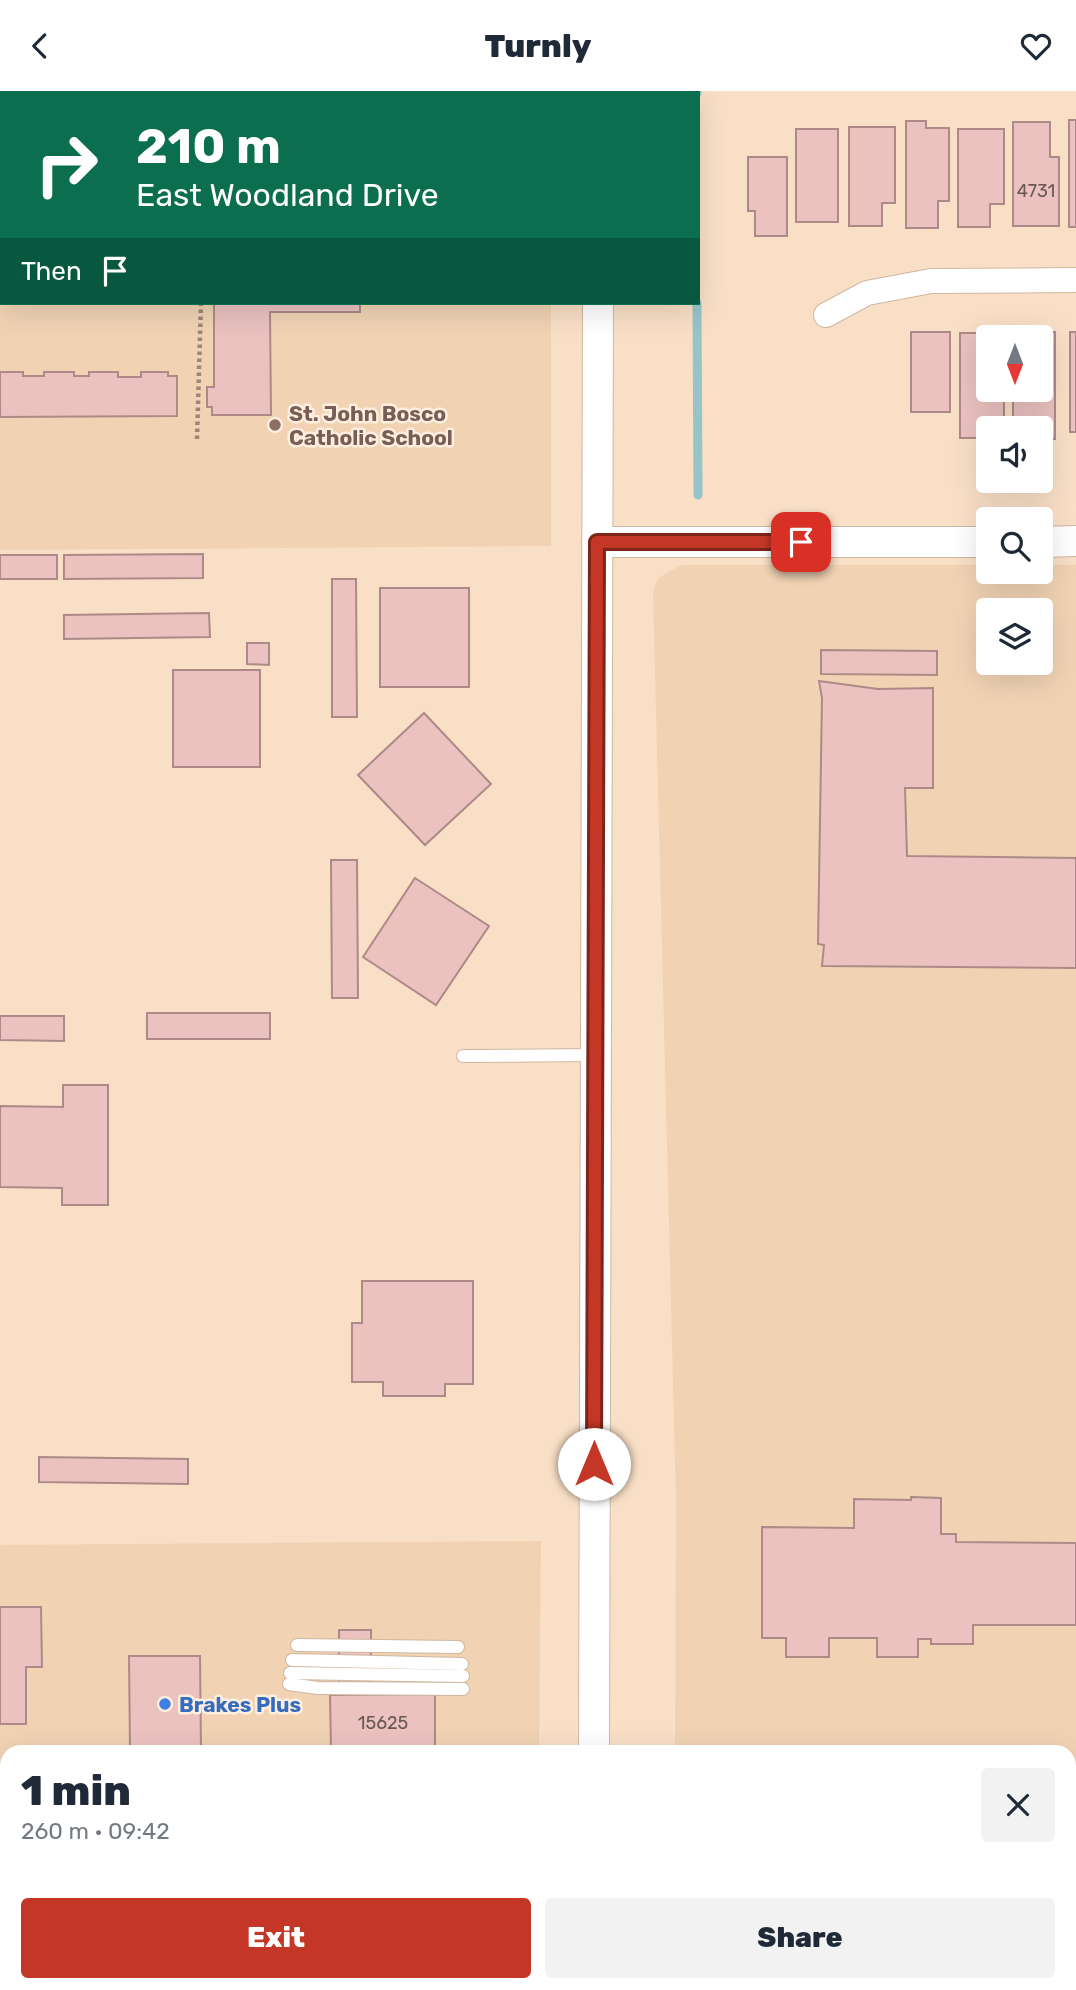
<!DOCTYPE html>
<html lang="en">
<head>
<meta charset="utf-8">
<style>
  :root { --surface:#fff; --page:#f2f2f3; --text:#1f2937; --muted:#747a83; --accent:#c43727 }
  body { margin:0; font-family:Rubik,sans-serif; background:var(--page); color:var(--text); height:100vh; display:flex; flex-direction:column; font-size:26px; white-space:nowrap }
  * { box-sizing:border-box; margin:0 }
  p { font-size:23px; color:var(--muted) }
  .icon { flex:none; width:38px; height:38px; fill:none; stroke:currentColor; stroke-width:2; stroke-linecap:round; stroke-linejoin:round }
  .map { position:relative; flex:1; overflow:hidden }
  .details { position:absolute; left:0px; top:1654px; width:1076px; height:247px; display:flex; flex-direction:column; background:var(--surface); border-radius:21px 21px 0 0; box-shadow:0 7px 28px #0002 }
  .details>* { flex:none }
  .banner { position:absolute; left:0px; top:0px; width:700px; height:214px; box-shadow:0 7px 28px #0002; background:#0b6e4f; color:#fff; overflow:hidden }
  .needle { width:46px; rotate:180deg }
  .tools { position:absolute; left:976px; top:234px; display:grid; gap:14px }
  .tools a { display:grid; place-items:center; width:77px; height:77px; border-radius:7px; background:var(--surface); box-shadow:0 7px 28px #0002; font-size:35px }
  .pin { position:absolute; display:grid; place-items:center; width:60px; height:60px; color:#fff; margin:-30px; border-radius:14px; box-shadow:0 4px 10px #0006 }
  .me { position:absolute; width:77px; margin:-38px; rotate:0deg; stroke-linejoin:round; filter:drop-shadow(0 0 5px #0008) }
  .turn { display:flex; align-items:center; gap:24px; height:147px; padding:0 21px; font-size:32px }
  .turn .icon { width:91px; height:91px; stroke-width:2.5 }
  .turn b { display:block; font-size:49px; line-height:60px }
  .then { display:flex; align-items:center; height:66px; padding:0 21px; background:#0003; gap:14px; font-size:26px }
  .round { display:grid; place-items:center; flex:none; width:74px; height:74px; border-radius:7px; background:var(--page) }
  .overview { display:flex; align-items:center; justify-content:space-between; height:119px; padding:0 21px }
  h1 { font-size:42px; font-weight:800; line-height:52px }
  .cta { display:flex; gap:14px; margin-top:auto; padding:14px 21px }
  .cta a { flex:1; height:80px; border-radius:7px; background:var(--accent); color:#fff; font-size:28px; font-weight:800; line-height:80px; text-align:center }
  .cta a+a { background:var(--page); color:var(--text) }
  header { display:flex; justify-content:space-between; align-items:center; height:91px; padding:0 21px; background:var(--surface); font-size:32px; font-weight:800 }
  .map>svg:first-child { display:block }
</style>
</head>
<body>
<header><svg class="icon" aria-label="back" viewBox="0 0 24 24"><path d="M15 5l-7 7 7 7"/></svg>Turnly<svg class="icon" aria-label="heart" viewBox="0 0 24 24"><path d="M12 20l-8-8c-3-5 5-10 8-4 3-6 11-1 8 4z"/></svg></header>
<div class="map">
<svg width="1076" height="1899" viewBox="0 0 1076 1899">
  <rect width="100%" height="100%" fill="#f9dfc6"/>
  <g fill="#f1d3b4" fill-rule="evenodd">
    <polygon points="0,0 552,0 2,2 2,212 551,212 551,455 0,459"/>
    <path d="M681,474H989V481H1041V474H1076V1899H675V1894H1069V1661H675L676,1410L653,501L658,487ZM989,520H1041V572H989Z"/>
    <polygon points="541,1450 539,1661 7,1661 7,1894 537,1894 537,1899 0,1899 0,1454"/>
  </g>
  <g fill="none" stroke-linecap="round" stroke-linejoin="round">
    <g stroke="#97c4c7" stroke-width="9">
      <polyline points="697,2 697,0"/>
      <polyline points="697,212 698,404"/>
    </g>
  </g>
  <g fill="#ebc2c0" stroke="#ad8a88" stroke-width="2">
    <polygon points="0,0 208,0 208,2 2,2 0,24"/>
    <polygon points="329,0 408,0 406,2"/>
    <rect x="1069" y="29" width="7" height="107"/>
    <polygon points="906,30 926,30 926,37 949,37 949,110 938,110 938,137 906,137"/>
    <polygon points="1013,31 1050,31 1050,66 1059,66 1059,135 1013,135"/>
    <polygon points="849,36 895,36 895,112 882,112 882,135 849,135"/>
    <rect x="796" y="38" width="42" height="93"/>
    <polygon points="958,38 1004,38 1004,113 990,113 990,136 958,136"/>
    <polygon points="748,66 787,66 787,145 755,145 755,120 748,120"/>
    <polygon points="0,109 2,109 0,198"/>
    <polygon points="214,212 360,212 360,221 270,221 271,324 212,324 212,316 207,316 207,296 214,296"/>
    <rect x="911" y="241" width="39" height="80"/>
    <polygon points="1013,241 1055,241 1055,348 1041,348 1041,338 1013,338 1013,299 1041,299 1041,247 1013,247"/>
    <rect x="1070" y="241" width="6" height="100"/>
    <polygon points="960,242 991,242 989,299 1004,299 1004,338 989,338 989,347 960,347"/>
    <polygon points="0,281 23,281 23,285 44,285 44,281 74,281 74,285 89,285 89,281 118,281 118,286 141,286 141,281 168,281 168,285 177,285 177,325 0,326"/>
    <polygon points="203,463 203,487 64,488 64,464"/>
    <rect x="0" y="464" width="57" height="24"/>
    <polygon points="332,488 356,488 357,626 332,626"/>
    <rect x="380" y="497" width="89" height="99"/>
    <polygon points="209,522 210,546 64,548 64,524"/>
    <polygon points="247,552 269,552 269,574 247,573"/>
    <polygon points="821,559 937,560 937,584 821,583"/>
    <rect x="173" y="579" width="87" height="97"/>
    <polygon points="819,590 878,598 933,597 933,697 905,697 907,765 1076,767 1076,877 822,875 824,854 818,853 822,607"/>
    <polygon points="424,622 491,693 425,754 358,684"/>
    <polygon points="331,769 357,769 358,907 332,907"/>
    <polygon points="415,787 489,835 436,914 363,866"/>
    <rect x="147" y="922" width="123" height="26"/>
    <polygon points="0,925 64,925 64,950 0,949"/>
    <polygon points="63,994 108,994 108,1114 62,1114 62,1097 0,1096 0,1015 63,1016"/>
    <polygon points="362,1190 473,1190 473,1293 445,1293 445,1305 383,1305 383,1291 352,1291 352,1232 362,1232"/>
    <polygon points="39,1366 188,1368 188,1393 39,1391"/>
    <polygon points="911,1406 941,1407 941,1443 956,1443 956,1451 1076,1452 1076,1534 973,1534 973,1553 931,1553 931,1548 918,1548 918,1566 877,1566 877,1547 829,1547 829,1566 786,1566 786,1547 762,1547 762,1436 854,1437 854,1408 911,1409"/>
    <polygon points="0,1516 41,1516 42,1576 26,1576 26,1633 0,1633"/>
    <polygon points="339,1539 371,1539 371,1603 339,1604"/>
    <polygon points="129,1565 200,1565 201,1661 130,1661"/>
    <polygon points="435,1603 435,1661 331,1661 330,1604"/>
    <rect x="115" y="1894" width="74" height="5"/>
    <rect x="220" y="1894" width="80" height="5"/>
    <rect x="754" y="1894" width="146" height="5"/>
  </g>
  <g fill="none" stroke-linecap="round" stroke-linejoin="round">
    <defs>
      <g id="service">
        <polyline points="463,965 595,964"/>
        <polyline points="297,1554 458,1556"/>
        <polyline points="292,1569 462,1573"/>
        <polyline points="290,1582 463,1585"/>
        <polyline points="289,1593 318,1597 463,1598"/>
        <polyline points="1069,1744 1076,1744"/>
        <polyline points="0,1840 7,1840"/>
        <polyline points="353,1894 353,1899"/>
        <polyline points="453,1894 453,1899"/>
      </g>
      <polyline id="minor" points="826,224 867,202 931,190 1076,189"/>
      <g id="tertiary">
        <polyline points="599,2 599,0"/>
        <polyline points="597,451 989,451"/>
        <polyline points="1041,451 1076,450"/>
        <polyline points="594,1661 598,212"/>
        <polyline points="595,1894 595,1899"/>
      </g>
    </defs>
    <use href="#service" stroke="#d0b79f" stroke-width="14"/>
    <use href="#minor" stroke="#d0b79f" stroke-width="26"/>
    <use href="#tertiary" stroke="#d0b79f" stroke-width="32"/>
    <polyline stroke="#9a8877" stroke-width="4.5" stroke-dasharray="3.5 3.5" stroke-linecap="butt" points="197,348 201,212"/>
    <use href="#service" stroke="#fff" stroke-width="12"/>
    <use href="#minor" stroke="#fff" stroke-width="24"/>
    <use href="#tertiary" stroke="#fff" stroke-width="30"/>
  </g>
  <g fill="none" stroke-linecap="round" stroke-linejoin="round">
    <defs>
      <polyline id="route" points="594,1373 597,451 801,451"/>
    </defs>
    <use href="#route" stroke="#7f2419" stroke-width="18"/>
    <use href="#route" stroke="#c43727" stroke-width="12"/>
  </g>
  <circle fill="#8d6e63" stroke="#feeee0" stroke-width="2.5" cx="275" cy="334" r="7"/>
  <circle fill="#3f7fe0" stroke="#feeee0" stroke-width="2.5" cx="165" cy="1613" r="7"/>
  <g text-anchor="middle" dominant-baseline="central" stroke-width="5" stroke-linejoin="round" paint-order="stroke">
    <g font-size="18" fill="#6b5951">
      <text x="1036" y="100">4731</text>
      <text x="383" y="1632">15625</text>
    </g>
    <g font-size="21" font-weight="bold" fill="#785e54" stroke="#feeee0" text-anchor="start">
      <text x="289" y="322">St. John Bosco<tspan x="289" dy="24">Catholic School</tspan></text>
    </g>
    <g font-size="21" font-weight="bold" fill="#366cbe" stroke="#feeee0" text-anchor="start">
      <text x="179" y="1613">Brakes Plus</text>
    </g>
  </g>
</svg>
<div class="tools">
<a><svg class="needle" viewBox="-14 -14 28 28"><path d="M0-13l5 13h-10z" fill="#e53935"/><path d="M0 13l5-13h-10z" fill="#747a83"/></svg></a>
<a><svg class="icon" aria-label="sound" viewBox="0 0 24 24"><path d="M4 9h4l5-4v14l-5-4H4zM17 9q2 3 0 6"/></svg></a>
<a><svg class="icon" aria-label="search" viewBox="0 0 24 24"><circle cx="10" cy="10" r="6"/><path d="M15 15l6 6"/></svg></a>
<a><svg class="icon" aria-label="layers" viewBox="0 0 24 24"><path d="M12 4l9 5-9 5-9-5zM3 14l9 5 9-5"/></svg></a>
</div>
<div class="pin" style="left:801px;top:451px;background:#d93025"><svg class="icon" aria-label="arrive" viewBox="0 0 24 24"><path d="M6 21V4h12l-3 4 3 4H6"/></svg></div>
<svg class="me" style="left:594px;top:1373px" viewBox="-20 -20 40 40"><circle r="19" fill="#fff"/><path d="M0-13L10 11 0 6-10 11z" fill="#c43727"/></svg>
<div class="banner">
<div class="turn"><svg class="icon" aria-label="right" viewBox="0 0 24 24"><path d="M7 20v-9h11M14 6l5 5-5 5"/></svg><div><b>210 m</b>East Woodland Drive</div></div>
<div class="then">Then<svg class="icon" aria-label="arrive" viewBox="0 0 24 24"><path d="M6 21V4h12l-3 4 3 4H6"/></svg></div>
</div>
<section class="details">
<div class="overview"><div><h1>1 min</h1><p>260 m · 09:42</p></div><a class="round"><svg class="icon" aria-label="close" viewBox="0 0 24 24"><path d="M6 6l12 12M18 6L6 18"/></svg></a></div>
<div class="cta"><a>Exit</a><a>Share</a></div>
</section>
</div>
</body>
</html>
